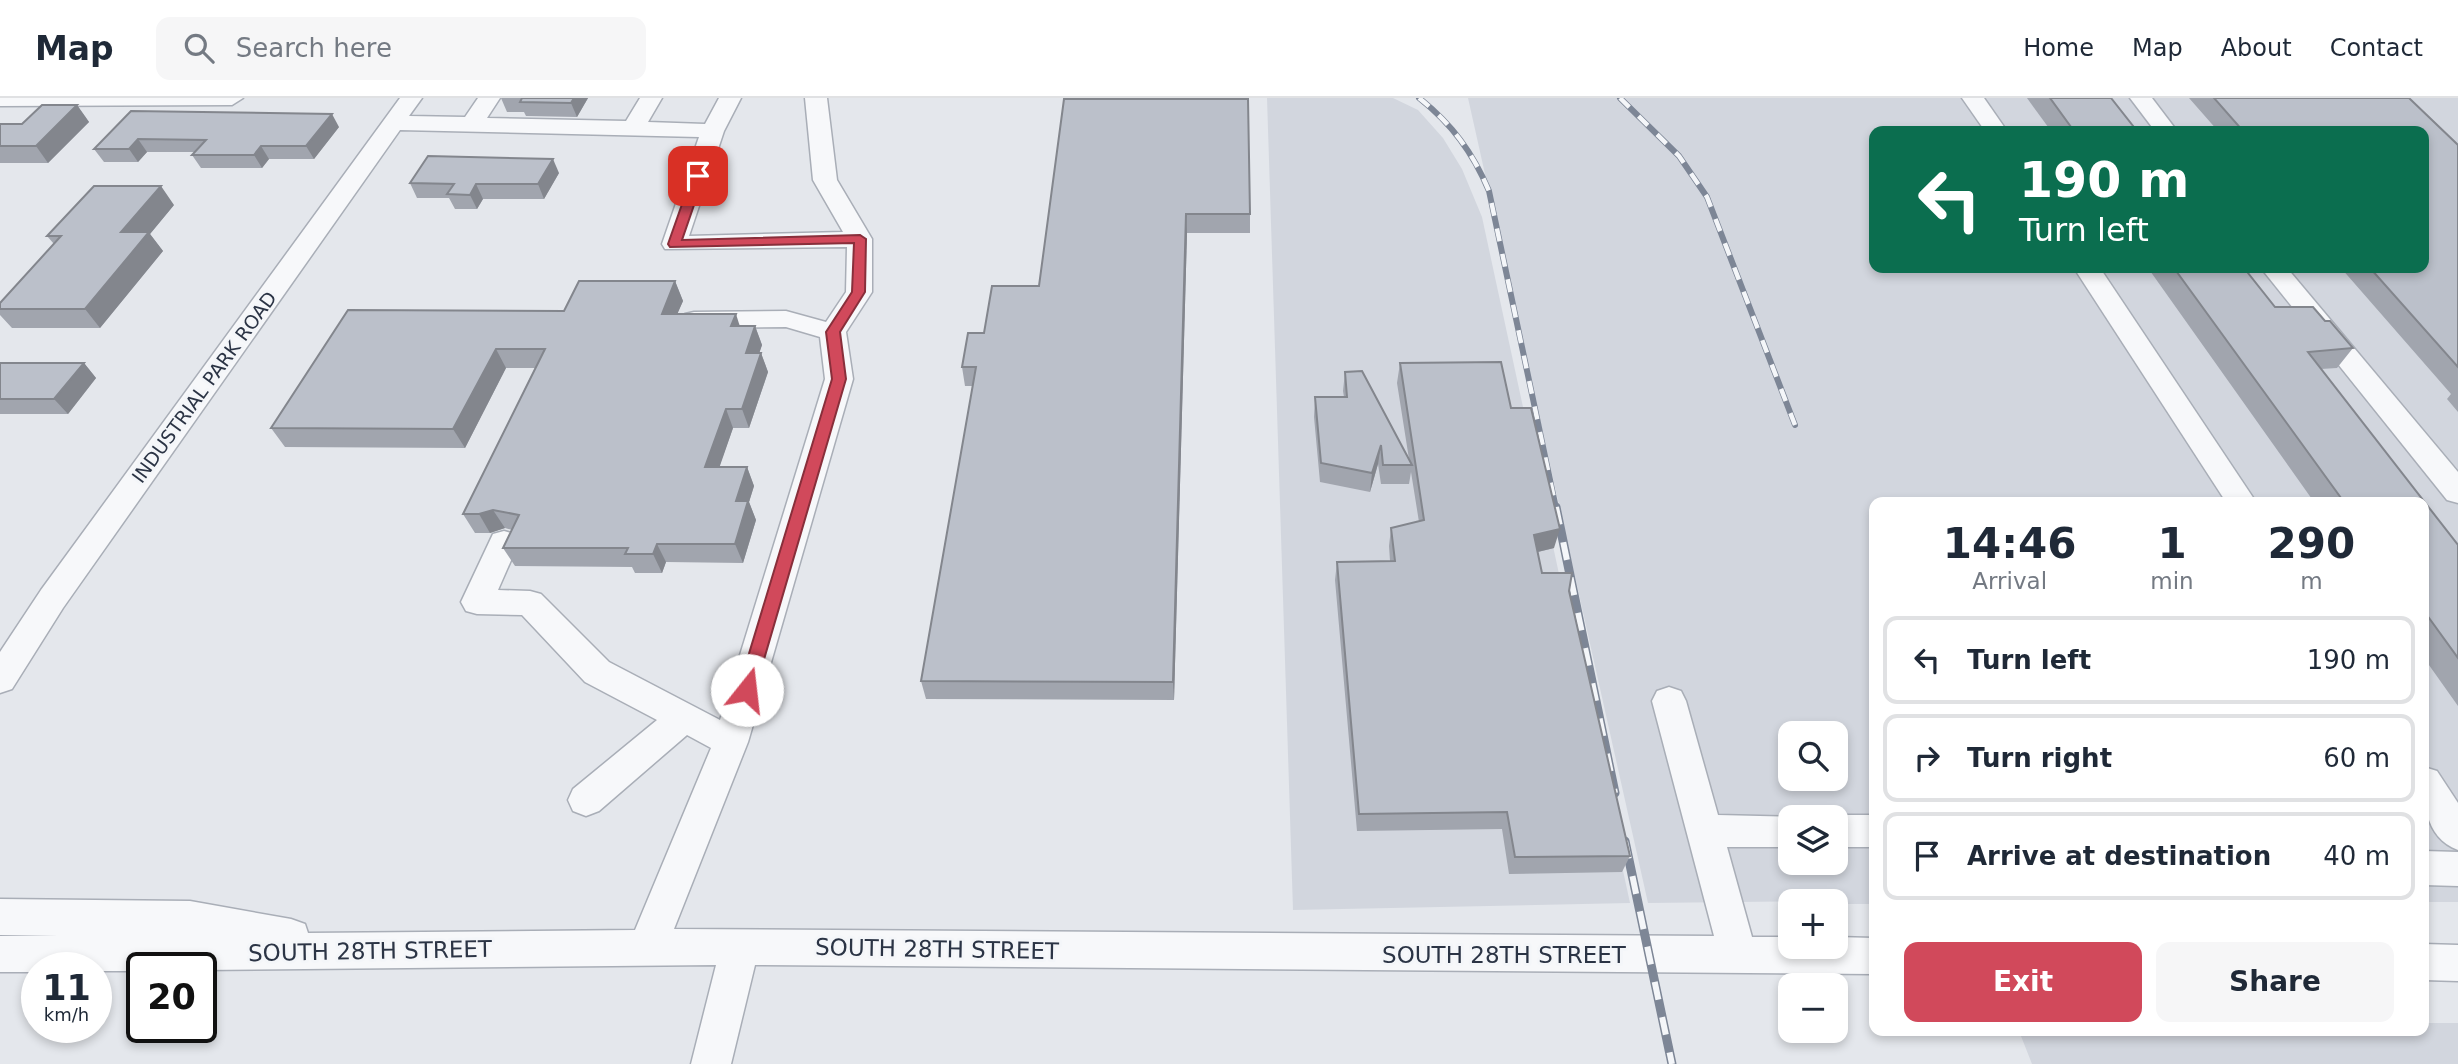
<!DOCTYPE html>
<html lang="en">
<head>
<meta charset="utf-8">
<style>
  :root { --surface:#fff; --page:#f6f6f7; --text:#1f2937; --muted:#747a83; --line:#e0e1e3; --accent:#d1495b }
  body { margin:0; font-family:"DejaVu Sans",sans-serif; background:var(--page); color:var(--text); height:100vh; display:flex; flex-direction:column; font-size:26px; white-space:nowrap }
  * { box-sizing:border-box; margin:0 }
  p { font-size:23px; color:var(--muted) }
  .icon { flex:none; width:38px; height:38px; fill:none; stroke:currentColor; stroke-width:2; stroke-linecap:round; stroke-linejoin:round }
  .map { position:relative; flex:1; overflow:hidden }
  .drawer { position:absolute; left:1869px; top:399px; width:560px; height:539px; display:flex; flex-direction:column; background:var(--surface); border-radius:14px; box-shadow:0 4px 10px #0003 }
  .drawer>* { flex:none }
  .top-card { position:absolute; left:1869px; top:28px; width:560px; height:147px; border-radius:14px; box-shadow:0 4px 10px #0003; background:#0b6e4f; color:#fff; overflow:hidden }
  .tools { position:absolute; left:1778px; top:623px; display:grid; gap:14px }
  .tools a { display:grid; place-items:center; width:70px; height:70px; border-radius:14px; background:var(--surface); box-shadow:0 4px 10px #0003; font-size:35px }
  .speed { position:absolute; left:21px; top:854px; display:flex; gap:14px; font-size:35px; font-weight:700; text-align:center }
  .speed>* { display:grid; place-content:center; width:91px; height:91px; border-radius:50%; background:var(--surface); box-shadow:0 4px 10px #0003; line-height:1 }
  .speed small { font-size:18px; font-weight:400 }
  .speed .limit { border:4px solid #111; border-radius:10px; background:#fff; color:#111 }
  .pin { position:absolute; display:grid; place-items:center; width:60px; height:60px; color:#fff; margin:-30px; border-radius:14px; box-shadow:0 4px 10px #0006 }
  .me { position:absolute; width:77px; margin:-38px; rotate:16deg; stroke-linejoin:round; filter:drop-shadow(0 0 5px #0008) }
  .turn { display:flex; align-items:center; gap:24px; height:147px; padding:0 35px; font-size:32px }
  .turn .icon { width:91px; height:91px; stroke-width:2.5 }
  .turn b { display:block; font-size:49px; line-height:60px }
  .eta { display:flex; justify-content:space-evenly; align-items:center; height:119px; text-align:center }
  .eta b { font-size:42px; font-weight:600; line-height:49px }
  .primary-button { display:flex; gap:14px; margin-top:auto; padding:14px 35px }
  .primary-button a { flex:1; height:80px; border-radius:14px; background:var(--accent); color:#fff; font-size:28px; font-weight:600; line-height:80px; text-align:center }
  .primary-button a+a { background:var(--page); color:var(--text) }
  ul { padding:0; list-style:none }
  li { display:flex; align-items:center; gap:21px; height:88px; margin:0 14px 10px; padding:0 21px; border:4px solid var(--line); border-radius:14px }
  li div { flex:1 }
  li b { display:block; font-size:26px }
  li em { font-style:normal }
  header { display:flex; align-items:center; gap:42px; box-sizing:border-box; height:98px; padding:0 35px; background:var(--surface); border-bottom:2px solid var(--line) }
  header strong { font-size:33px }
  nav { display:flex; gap:38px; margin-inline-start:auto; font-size:24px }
  .search { width:490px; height:63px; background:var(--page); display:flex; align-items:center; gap:18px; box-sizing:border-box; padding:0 24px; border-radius:14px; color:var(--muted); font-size:26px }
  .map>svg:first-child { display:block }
</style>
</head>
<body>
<header>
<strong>Map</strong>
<div class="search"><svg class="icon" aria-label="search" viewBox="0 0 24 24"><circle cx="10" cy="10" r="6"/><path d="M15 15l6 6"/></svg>Search here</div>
<nav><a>Home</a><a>Map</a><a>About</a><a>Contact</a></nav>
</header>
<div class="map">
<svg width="2458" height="966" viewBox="0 0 2458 966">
  <rect width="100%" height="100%" fill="#e4e7ec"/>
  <g fill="#d2d6de" fill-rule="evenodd">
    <polygon points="1267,0 1393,0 1418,12 1443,40 1462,71 1482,119 1630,805 1293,812"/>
    <path d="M1468,0H2458V804H2424V404H1874V806H1836V803L1648,805ZM1874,33H2424V170H1874ZM1790,635H1836V681H1790ZM1790,719H1836V765H1790Z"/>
    <polygon points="2424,925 2458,925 2458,966 2032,966 2019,933 2424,933"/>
  </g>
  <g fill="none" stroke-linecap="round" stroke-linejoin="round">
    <defs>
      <g id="minor">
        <polygon points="0,0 243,0 232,7 0,8"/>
        <polygon points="400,0 422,0 409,18 465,19 478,0 500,0 487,20 626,23 640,0 662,0 648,24 705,26 719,0 741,0 724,33 689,138 843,134 813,82 805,0 827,0 837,82 872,141 872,194 846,234 853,281 748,644 674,831 1714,838 1652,603 1657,593 1669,589 1681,593 1686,603 1718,717 1796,719 1790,719 1790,749 1727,749 1752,839 1790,839 1790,849 1836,849 1836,839 1874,840 1874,876 755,867 731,966 691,966 716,867 201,872 201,870 142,870 142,873 96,873 96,870 37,870 37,874 0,874 0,838 58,837 0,837 0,801 190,803 291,821 305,826 308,835 635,832 711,650 687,637 599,713 586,718 573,713 568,702 573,691 657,622 585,584 522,517 477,516 466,513 461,504 493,436 504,433 515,436 519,444 498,492 530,493 541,496 609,564 720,622 825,281 820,239 786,229 694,230 685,228 681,222 685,216 694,214 786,213 826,224 846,194 847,149 665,151 662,146 699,39 400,32 63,510 12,591 0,595 0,554 41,492"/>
        <polygon points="1962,0 1984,0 2007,33 1985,33"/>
        <polygon points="2130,0 2152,0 2177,33 2155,33"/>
        <polygon points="2074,170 2100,170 2256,404 2226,404"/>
        <polygon points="2261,170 2287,170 2458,374 2458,405 2447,402"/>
        <path d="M2424,669L2437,673L2458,705V752C2423,739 2423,700 2424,669Z"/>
        <polygon points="1836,717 1874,717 1874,749 1836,749 1836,719 1830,719"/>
        <polygon points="2424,753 2458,754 2458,788 2424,787"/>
        <polygon points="2424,846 2458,847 2458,883 2424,882"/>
      </g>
    </defs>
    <use href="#minor" stroke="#a9aeb7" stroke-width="3"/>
    <use href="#minor" fill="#f7f8fa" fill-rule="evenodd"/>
    <defs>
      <g id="rail-far1">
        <path d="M1419,0C1452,26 1473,55 1489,93L1556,410"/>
        <polyline points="1620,0 1679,58 1707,99 1795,327"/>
      </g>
      <g id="rail">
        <polyline points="1556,409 1615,695"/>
        <polyline points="1625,743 1672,966"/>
      </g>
    </defs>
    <use href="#rail-far1" stroke="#7d8696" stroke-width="6"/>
    <use href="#rail" stroke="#7d8696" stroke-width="9"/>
    <use href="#rail-far1" stroke="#f4f6f9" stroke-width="4.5" stroke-dasharray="13" stroke-linecap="butt"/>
    <use href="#rail" stroke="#f4f6f9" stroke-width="6" stroke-dasharray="18" stroke-linecap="butt"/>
  </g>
  <g fill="#a1a5ae">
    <polygon points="501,0 588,0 577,19 526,18 524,14 507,14"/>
    <polygon points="2027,0 2111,0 2137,33 2051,33"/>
    <polygon points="2189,0 2409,0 2458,47 2458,314 2447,301 2451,296 2341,170 2424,170 2424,33 2218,33"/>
    <polygon points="1064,1 1250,116 1250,135 1187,135 1174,602 926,601 921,583 973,288 965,288 962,269 984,235 1039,188"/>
    <polygon points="77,7 89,24 48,65 0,65 0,26 22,26"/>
    <polygon points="131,13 339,29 314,61 269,61 262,70 201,70 192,57 195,54 147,54 138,64 104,64 94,51"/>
    <polygon points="559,75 544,101 483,101 477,111 455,111 449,100 417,100 410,85"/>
    <polygon points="174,107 150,136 163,153 100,230 12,230 0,217 0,205 54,146 47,138"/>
    <polygon points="2148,170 2244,170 2275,209 2353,250 2337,270 2321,271 2458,447 2458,608 2424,560 2424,404 2314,404"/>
    <polygon points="675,183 683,203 677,216 740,228 755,228 762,247 759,255 761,255 768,274 749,330 733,330 719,369 747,369 754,388 749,404 756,422 743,465 666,464 662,475 635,475 632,469 515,468 503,450 512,432 505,430 490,435 475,435 463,416 535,270 506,270 465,350 285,349 271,330 564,213"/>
    <polygon points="0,265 84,265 96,280 68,316 0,316"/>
    <polygon points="1400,265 1511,310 1554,450 1538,454 1542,475 1569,493 1630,758 1622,774 1509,776 1502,731 1357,733 1335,482 1337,464 1390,463 1389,448 1391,430 1419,424 1411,374 1409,386 1381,386 1378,366 1370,394 1320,384 1314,319 1315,299 1344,299 1343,293 1345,274 1409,361 1397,285"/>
  </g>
  <g fill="#83868d">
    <polygon points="574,0 588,0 577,19 571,5"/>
    <polygon points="77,7 89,24 48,65 36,48"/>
    <polygon points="332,16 339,29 314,61 306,48"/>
    <polygon points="138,41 147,54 138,64 129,51"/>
    <polygon points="261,48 269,61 262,70 254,57"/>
    <polygon points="553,61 559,75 544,101 538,86"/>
    <polygon points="476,86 483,101 477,111 470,97"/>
    <polygon points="161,88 174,107 150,136 163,153 100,230 85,211 121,134"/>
    <polygon points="1186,116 1187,135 1174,602 1173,584"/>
    <polygon points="675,183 683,203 669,235 662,216"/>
    <polygon points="736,216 742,235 731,228"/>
    <polygon points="755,228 762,247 753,274 746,255"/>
    <polygon points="496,251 506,270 465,350 453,331"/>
    <polygon points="761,255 768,274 749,330 742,311"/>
    <polygon points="84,265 96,280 68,316 54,301"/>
    <polygon points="726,311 733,330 713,388 705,369"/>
    <polygon points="1381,347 1378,366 1370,394 1372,375"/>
    <polygon points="747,369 754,388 749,404 756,422 743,465 735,446 736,403"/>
    <polygon points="493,412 505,430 490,435 479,416"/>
    <polygon points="1560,431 1554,450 1529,456 1534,437"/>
    <polygon points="657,446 666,464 662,475 653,456"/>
  </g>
  <g fill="#bbc0ca" stroke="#83868d" stroke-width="2">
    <polygon points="522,0 574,0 571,5 520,4"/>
    <polygon points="2050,0 2111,0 2137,33 2074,33"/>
    <polygon points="2214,0 2409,0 2458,47 2458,269 2370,170 2424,170 2424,33 2243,33"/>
    <polygon points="1064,1 1248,1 1250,116 1186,116 1173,584 921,583 976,269 962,269 968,235 984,235 992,188 1039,188"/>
    <polygon points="42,7 77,7 36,48 0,48 0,26 22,26"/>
    <polygon points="131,13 332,16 306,48 261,48 254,57 192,57 206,42 138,41 129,51 94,51"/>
    <polygon points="428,58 553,61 538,86 476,86 470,97 447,96 454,86 410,85"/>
    <polygon points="94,88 161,88 121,134 149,134 85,211 0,211 0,205 61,138 47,138"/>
    <polygon points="2174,170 2244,170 2275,209 2313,209 2325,223 2330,223 2353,250 2308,254 2458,447 2458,560 2424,513 2424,404 2344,404"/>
    <polygon points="579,183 675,183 662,216 736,216 731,228 755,228 746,255 761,255 742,311 726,311 705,369 747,369 736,403 748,403 735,446 657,446 653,456 625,456 628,450 503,450 519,417 493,412 479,416 463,416 545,251 496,251 453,331 271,330 348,212 564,213"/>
    <polygon points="1501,264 1511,310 1531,310 1560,431 1534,437 1542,475 1572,475 1569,493 1630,758 1515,759 1507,714 1359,716 1337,464 1395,463 1391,430 1424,422 1400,265"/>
    <polygon points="0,265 84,265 54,301 0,301"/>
    <polygon points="1362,273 1412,367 1383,367 1381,347 1372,375 1321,365 1315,299 1347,299 1345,274"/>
  </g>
  <polygon fill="#d1495b" stroke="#882f3b" stroke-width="2" points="698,75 704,78 682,142 860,137 866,141 865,194 840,234 846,281 755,592 747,599 738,592 832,281 826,234 852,194 854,145 670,149 668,146 692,78"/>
  <g text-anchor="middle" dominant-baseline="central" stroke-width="6" stroke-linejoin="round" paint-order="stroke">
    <g font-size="19" fill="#2b3445" stroke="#f4f6f9">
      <text transform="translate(204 289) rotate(-54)">INDUSTRIAL PARK ROAD</text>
    </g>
    <g font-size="23" fill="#2b3445" stroke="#f4f6f9">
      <text transform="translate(937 851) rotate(1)">SOUTH 28TH STREET</text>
      <text transform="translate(370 853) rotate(-1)">SOUTH 28TH STREET</text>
      <text x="1504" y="857">SOUTH 28TH STREET</text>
    </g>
  </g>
</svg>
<div class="tools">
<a><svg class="icon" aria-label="search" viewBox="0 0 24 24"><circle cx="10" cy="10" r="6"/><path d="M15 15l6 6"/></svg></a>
<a><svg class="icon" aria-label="layers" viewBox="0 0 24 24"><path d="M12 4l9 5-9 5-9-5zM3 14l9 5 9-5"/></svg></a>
<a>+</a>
<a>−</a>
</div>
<div class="speed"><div>11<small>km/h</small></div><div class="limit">20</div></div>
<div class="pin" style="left:698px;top:78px;background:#d93025"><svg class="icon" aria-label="arrive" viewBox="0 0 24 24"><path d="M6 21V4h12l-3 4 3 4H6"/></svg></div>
<svg class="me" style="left:747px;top:592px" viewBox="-20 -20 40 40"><circle r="19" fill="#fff"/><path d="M0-13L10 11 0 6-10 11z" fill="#d1495b"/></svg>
<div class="top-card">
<div class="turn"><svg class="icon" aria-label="left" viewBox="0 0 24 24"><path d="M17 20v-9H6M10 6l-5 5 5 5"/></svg><div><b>190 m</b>Turn left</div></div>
</div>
<section class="drawer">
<div class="eta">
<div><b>14:46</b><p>Arrival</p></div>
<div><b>1</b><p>min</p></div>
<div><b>290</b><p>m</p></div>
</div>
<ul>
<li><svg class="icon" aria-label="left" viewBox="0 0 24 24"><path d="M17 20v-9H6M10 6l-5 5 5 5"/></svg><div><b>Turn left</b></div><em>190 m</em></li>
<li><svg class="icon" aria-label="right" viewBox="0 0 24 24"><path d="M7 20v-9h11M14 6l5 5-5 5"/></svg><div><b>Turn right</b></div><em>60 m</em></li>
<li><svg class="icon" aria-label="arrive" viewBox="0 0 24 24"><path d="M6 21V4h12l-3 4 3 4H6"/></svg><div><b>Arrive at destination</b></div><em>40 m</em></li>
</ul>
<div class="primary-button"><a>Exit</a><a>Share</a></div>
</section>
</div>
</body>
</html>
